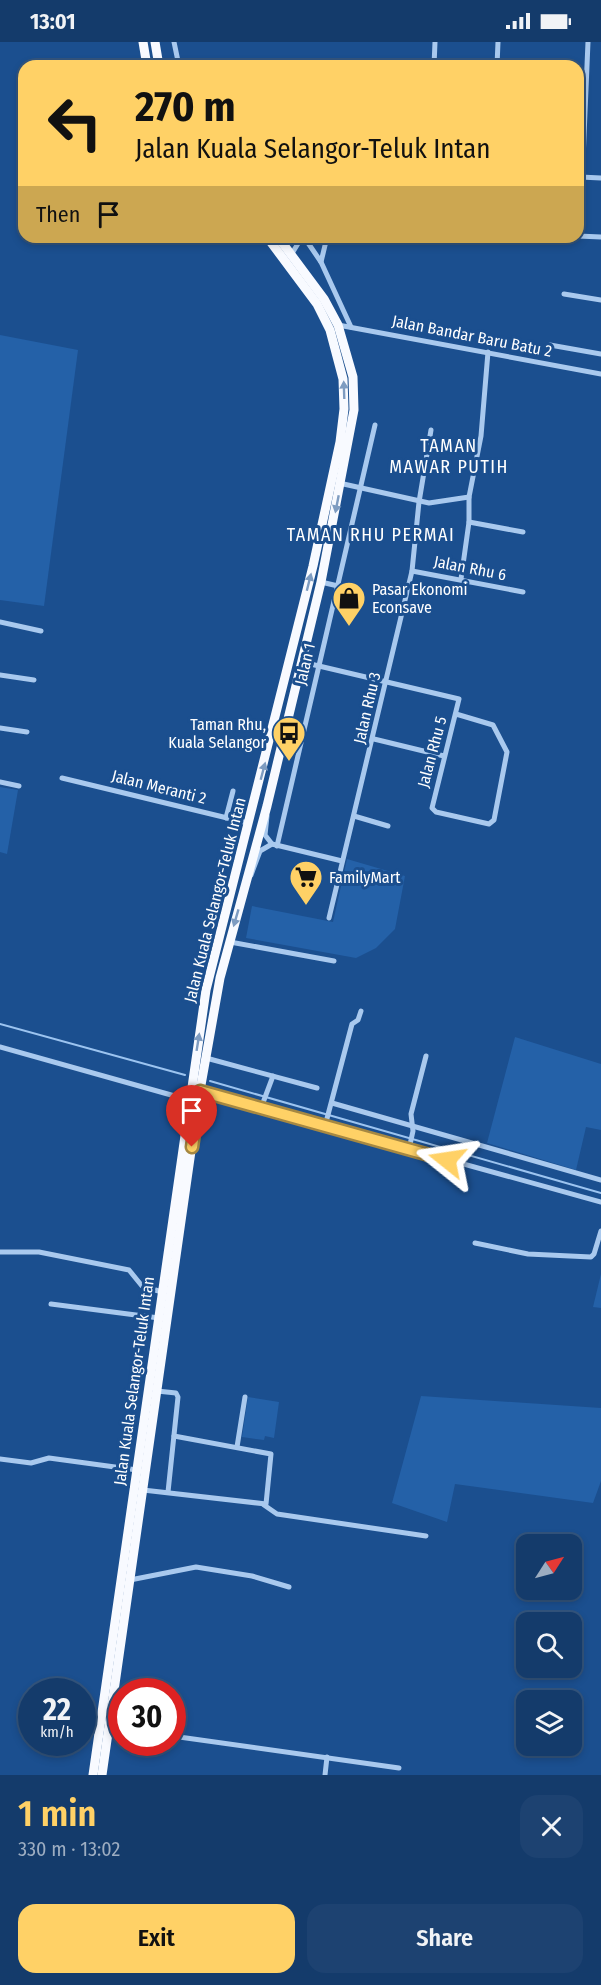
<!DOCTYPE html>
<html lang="en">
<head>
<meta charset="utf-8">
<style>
  :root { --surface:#143b6b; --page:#1d4271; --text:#f1f3f6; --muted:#9dadc1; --line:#33557e; --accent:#ffd166 }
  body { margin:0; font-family:"Fira Sans Condensed",sans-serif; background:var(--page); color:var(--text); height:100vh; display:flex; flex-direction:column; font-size:22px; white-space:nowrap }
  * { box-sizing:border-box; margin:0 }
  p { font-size:20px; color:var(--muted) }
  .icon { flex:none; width:33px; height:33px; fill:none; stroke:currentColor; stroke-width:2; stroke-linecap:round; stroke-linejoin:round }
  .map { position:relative; height:1733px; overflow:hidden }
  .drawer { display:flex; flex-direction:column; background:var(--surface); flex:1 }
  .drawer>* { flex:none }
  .guide { position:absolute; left:18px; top:18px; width:566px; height:183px; border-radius:18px; box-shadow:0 3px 9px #0003,0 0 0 2px var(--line); background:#ffd166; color:#111; overflow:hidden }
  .needle { width:39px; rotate:54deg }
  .tools { position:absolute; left:516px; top:1492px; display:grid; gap:12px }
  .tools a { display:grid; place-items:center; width:66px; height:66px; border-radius:12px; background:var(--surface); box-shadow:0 3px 9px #0003,0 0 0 2px var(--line); font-size:30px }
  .speed { position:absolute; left:18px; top:1636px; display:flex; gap:12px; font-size:30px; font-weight:700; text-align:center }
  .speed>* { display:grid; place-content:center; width:78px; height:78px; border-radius:50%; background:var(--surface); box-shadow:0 3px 9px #0003,0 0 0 2px var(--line); line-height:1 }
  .speed small { font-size:15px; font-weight:400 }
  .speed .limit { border:9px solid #d22; background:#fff; color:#111 }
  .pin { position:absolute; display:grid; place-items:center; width:51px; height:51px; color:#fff; margin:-62px -26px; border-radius:50% 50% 50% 0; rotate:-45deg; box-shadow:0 0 6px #0007 }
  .pin .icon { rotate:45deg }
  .me { position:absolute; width:66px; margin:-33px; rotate:285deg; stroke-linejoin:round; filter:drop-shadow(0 0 4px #0008) }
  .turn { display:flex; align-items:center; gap:21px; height:126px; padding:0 18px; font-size:27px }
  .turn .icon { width:78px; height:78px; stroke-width:2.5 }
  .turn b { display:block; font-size:42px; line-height:51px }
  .then { display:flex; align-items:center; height:57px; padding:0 18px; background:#0003; gap:12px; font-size:22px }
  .round { display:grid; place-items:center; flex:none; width:63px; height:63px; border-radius:18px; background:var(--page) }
  .overview { display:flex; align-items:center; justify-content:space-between; height:102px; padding:0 18px }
  h1 { font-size:36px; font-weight:600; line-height:45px; color:var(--accent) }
  .primary-button { display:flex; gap:12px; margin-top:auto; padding:12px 18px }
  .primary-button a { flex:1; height:69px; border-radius:18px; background:var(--accent); color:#111; font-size:24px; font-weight:600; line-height:69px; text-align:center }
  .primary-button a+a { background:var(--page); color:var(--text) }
  .status { display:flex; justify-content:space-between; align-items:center; height:42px; padding:0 30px; background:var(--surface); direction:ltr }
  .status svg { height:16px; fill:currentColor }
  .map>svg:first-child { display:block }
</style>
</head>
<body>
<div class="status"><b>13:01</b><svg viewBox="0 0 49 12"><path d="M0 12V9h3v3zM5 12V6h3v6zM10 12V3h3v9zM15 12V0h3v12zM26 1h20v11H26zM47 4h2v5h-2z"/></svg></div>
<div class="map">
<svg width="601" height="1733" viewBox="0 0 601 1733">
  <rect width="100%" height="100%" fill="#1b4f8f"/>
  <g fill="#2461a8">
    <polygon points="0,293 78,308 44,564 0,558"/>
    <polygon points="0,745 18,748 7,812 0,810"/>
    <polygon points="347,817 405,834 395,887 376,906 356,916 246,896 252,864 333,880"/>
    <polygon points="515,995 601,1022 601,1088 586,1085 576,1128 487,1101"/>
    <polygon points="601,1232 601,1266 593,1265"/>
    <polygon points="421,1354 601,1366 601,1439 593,1461 455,1442 447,1480 392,1461"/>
    <polygon points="248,1355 279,1360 274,1396 265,1394 264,1398 242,1395"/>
  </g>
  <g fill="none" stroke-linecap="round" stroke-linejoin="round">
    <g stroke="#9cc4f0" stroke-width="2">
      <polyline points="0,982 185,1033"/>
      <polyline points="210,1039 601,1151"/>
    </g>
    <g stroke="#a9c9ee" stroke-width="5">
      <polyline points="174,0 179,24"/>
      <polyline points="434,24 435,0"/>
      <polyline points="497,24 498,0"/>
      <polyline points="583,118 588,0"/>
      <polyline points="580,135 601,136"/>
      <polyline points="578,194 601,195"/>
      <polyline points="304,195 321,220 351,285"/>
      <polyline points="291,213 302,195"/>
      <polyline points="321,220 327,195"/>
      <polyline points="564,252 601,258"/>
      <polyline points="338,283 601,332"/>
      <polyline points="550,303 601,312"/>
      <polyline points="339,441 429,461 469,455"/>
      <polyline points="469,480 469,455 481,394 488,310"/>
      <polyline points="412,529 523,550"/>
      <polyline points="461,537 469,480 523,490"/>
      <polyline points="321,540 338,544"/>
      <polyline points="0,580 41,589"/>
      <polyline points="302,620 459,657 432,766 436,770 489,782 494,778 507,710 493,683 456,672"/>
      <polyline points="0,633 34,638"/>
      <polyline points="0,686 27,690"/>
      <polyline points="374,697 444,714"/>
      <polyline points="62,736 248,781"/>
      <polyline points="0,740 19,744"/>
      <polyline points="267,774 265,793 272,802 342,819"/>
      <polyline points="354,774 388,784"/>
      <polyline points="226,776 233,749"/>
      <polyline points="277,804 375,383"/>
      <polyline points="251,833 260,809 272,802"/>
      <polyline points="329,876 412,529 419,460 431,388"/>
      <polyline points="230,900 334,919"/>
      <polyline points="0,1005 189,1058"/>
      <polyline points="206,1016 317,1046"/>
      <polyline points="200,1049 601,1160"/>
      <polyline points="332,1061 601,1138"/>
      <polyline points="261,1066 273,1034"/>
      <polyline points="325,1084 352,982 358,978 361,969"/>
      <polyline points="409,1107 413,1089 411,1072 426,1014"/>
      <polyline points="475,1201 528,1212 591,1215 594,1212 601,1189"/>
      <polyline points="0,1210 39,1210 129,1228 142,1244 162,1250"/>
      <polyline points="51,1262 159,1276"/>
      <polyline points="157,1349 176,1351 178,1355 168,1450"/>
      <polyline points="237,1405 245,1355"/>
      <polyline points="0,1417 31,1421 49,1416 137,1428"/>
      <polyline points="143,1448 266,1462 271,1412 174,1394"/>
      <polyline points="264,1463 277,1472 426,1494"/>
      <polyline points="130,1538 196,1525 252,1534 289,1545"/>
      <polyline points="109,1685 122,1687"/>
      <polyline points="172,1694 399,1726"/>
      <polyline points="325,1733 327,1715"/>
    </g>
    <g stroke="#f8faff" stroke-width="9">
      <polyline points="143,0 147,24"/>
      <polyline points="155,0 159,24"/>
      <polyline points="93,1733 206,948 313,524 340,400 344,367 343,337 330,288 317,262 267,195"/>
      <polyline points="102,1733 198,1060 220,936 267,764 321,540 354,368 353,335 338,283 324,257 278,195"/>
    </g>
  </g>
  <defs><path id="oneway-solid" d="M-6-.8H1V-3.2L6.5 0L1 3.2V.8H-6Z" transform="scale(1.5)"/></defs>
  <g fill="#7e9cc1">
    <use href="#oneway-solid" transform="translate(344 348) rotate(-92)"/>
    <use href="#oneway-solid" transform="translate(337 462) rotate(101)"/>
    <use href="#oneway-solid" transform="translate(309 540) rotate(-76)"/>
    <use href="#oneway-solid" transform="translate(263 729) rotate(-75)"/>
    <use href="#oneway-solid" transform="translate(236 876) rotate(106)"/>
    <use href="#oneway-solid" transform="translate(198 1000) rotate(-81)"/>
  </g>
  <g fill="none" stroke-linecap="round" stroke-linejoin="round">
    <defs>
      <polyline id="route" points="192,1105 200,1049 447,1118"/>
    </defs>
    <use href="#route" stroke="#a68842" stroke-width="15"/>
    <use href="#route" stroke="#ffd166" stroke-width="10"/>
  </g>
  <defs>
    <symbol id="shop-pin" viewBox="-11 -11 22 30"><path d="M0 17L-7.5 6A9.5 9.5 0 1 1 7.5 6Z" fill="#ffd166" stroke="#1b4f8f"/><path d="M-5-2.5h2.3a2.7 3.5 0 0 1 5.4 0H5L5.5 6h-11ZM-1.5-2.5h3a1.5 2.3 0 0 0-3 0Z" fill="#111"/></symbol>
    <symbol id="bus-pin" viewBox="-11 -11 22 30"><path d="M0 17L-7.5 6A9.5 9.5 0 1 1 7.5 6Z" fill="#ffd166" stroke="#1b4f8f"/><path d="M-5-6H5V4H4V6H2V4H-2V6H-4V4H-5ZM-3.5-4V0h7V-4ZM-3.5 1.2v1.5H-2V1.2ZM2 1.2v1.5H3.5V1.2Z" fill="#111"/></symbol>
    <symbol id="supermarket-pin" viewBox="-11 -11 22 30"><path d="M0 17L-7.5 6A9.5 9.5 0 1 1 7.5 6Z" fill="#ffd166" stroke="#1b4f8f"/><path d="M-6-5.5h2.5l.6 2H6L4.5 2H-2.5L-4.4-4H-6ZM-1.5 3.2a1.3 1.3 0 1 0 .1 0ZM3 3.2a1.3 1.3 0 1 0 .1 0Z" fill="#111"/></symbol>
  </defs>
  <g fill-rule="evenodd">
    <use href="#shop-pin" x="330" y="537" width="38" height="52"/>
    <use href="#bus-pin" x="270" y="672" width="38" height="52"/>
    <use href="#supermarket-pin" x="287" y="816" width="38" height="52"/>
  </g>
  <g text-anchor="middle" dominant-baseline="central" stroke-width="6" stroke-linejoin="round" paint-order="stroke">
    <g font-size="16" fill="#fff" stroke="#1b4f8f">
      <text transform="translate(472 294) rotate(11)">Jalan Bandar Baru Batu 2</text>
      <text transform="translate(470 526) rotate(11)">Jalan Rhu 6</text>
      <text transform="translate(305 622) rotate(-77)">Jalan 1</text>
      <text transform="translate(367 666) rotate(-77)">Jalan Rhu 3</text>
      <text transform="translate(432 710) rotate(-75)">Jalan Rhu 5</text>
      <text transform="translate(159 745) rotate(14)">Jalan Meranti 2</text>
      <text transform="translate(215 858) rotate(-76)">Jalan Kuala Selangor-Teluk Intan</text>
      <text transform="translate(134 1339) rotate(-82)">Jalan Kuala Selangor-Teluk Intan</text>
    </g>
    <g font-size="16" fill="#fff" stroke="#1b4f8f" text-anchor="start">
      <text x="372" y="547">Pasar Ekonomi<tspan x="372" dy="18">Econsave</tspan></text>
      <text x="266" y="682" text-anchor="end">Taman Rhu,<tspan x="266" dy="18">Kuala Selangor</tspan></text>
      <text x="329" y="835">FamilyMart</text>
    </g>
    <g font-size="18" letter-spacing="1.5" fill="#fff" stroke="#1b4f8f">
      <text x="449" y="404">TAMAN<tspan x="449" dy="21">MAWAR PUTIH</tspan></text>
      <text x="371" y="493">TAMAN RHU PERMAI</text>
    </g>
  </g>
</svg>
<div class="tools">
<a><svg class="needle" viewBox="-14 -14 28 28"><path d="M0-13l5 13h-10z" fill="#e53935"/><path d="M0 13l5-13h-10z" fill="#9dadc1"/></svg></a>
<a><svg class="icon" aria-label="search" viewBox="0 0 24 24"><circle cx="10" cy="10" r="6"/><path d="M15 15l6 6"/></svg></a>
<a><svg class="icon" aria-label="layers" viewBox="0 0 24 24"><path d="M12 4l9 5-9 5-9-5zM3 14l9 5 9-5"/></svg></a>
</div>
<div class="speed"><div>22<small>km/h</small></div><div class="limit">30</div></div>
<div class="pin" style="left:192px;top:1105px;background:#d93025"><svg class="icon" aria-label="arrive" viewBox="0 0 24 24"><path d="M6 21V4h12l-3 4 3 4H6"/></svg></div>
<svg class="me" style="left:447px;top:1118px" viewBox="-20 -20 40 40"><path d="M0-17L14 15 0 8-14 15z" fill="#ffd166" stroke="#fff" stroke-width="4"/></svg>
<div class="guide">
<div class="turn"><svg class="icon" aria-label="left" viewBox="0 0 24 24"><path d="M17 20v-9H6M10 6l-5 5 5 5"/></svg><div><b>270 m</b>Jalan Kuala Selangor-Teluk Intan</div></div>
<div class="then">Then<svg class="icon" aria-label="arrive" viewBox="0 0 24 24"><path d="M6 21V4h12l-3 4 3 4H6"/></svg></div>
</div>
</div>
<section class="drawer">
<div class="overview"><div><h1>1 min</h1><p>330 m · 13:02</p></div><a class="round"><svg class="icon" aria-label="close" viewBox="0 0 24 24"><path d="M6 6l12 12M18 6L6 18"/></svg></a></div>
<div class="primary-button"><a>Exit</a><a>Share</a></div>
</section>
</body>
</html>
